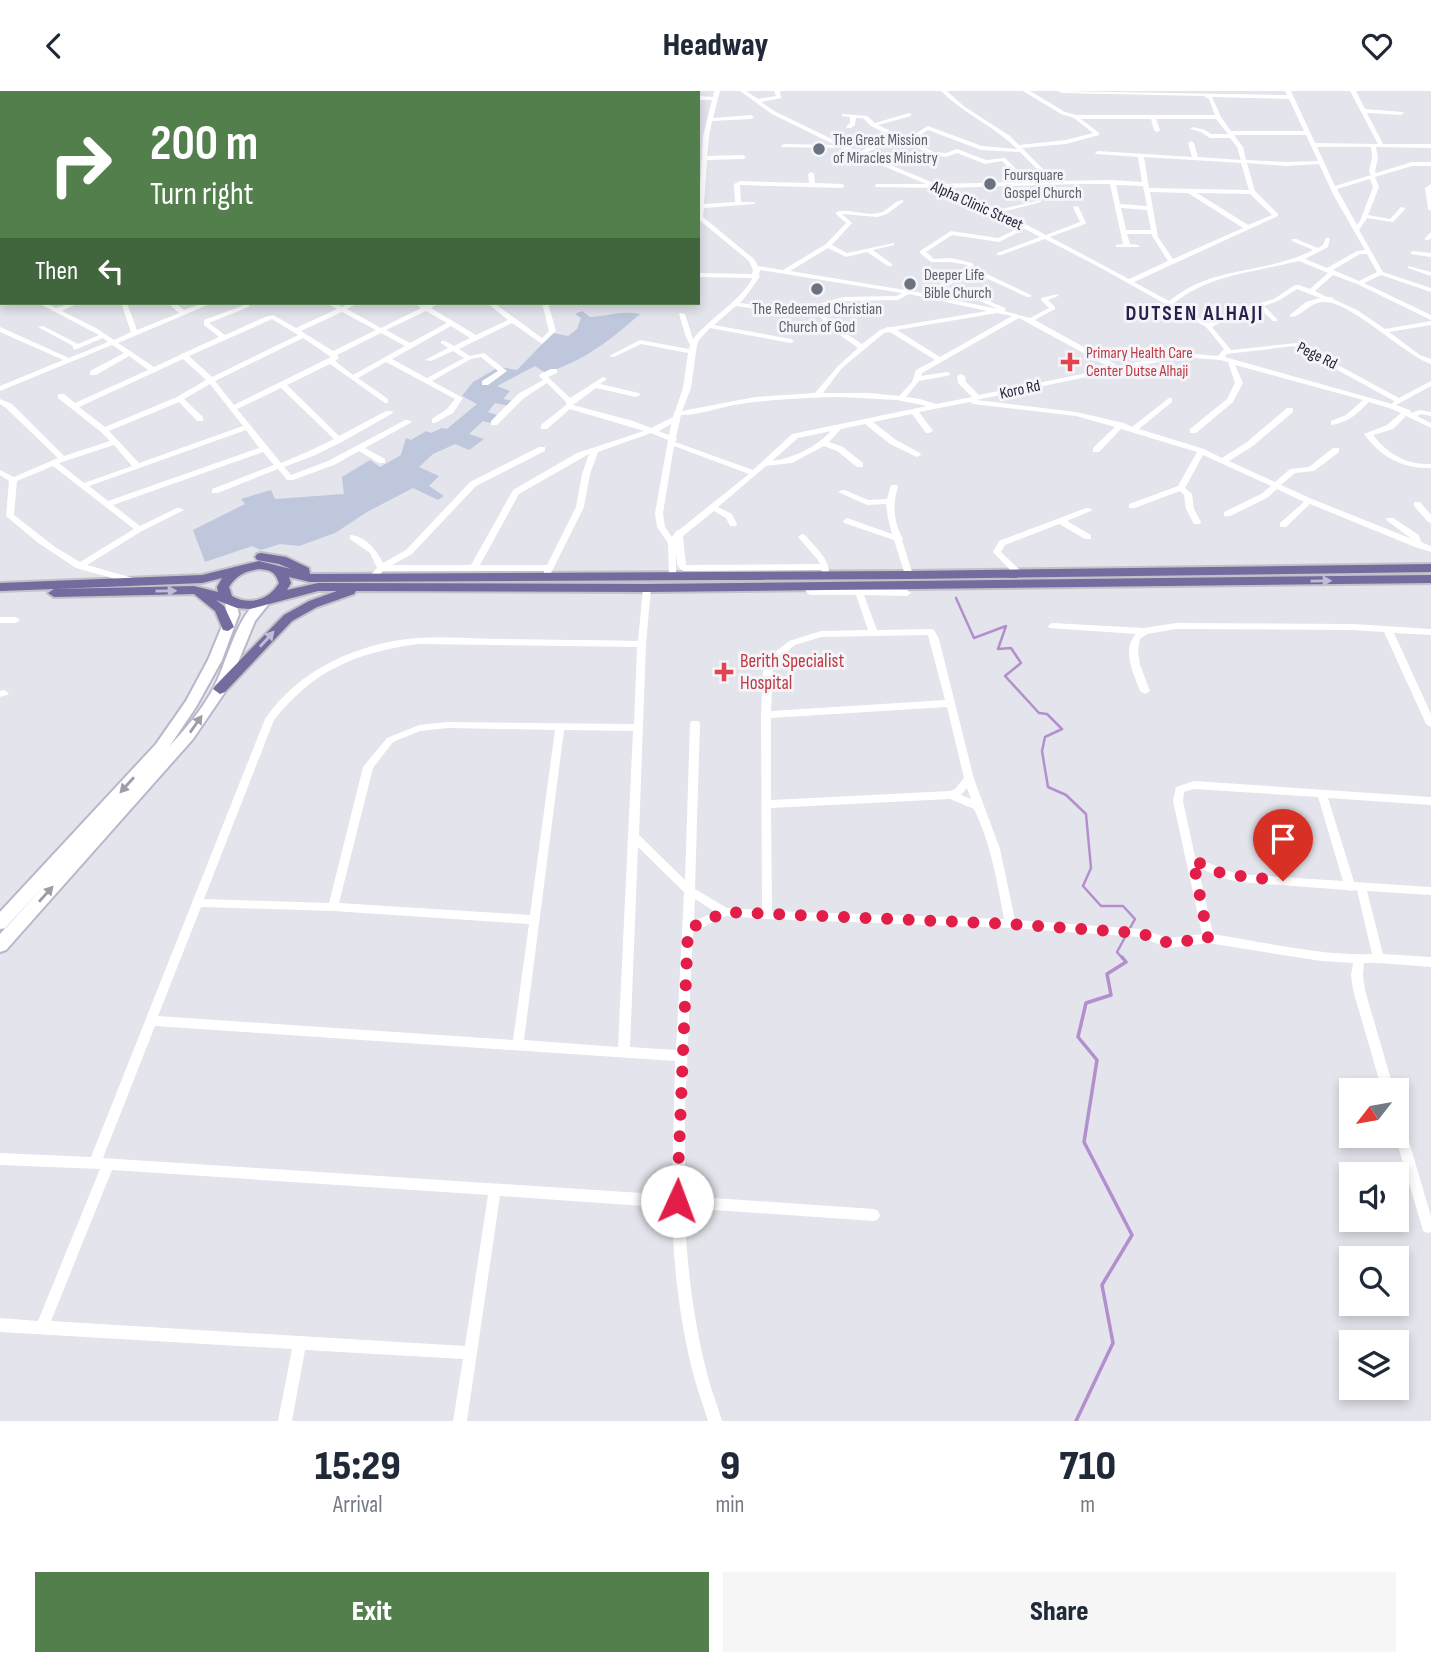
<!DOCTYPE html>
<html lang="en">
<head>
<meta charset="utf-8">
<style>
  :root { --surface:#fff; --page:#f6f6f7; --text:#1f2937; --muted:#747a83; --accent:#527f4c }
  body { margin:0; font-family:"Sofia Sans Condensed",sans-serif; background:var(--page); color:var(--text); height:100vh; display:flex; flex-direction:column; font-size:26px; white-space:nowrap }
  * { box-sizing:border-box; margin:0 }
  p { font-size:23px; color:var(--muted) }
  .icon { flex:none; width:38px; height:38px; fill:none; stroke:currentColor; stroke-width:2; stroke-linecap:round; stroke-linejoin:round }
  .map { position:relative; height:1330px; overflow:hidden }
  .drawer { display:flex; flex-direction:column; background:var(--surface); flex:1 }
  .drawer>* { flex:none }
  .top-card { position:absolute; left:0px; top:0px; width:700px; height:214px; box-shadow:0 4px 10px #0003; background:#527f4c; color:#fff; overflow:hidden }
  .needle { width:46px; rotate:239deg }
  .tools { position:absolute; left:1339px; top:987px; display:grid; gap:14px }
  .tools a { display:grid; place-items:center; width:70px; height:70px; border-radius:0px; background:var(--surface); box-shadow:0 4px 10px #0003; font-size:35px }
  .pin { position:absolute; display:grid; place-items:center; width:60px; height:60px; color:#fff; margin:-72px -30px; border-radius:50% 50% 50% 0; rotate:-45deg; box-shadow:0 0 7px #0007 }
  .pin .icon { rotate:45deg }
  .me { position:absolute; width:77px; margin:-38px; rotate:2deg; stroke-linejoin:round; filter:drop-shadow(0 0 5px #0008) }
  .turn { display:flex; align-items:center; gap:24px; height:147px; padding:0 35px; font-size:32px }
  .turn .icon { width:91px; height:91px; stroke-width:2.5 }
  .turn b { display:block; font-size:49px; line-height:60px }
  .then { display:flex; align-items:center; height:66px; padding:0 35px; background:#0003; gap:14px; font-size:26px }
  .eta { display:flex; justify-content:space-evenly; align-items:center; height:119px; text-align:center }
  .eta b { font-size:42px; font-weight:800; line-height:49px }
  .button { display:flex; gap:14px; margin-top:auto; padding:14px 35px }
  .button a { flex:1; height:80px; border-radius:0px; background:var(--accent); color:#fff; font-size:28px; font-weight:800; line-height:80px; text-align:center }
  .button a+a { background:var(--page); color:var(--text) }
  header { display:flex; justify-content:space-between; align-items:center; height:91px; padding:0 35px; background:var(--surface); font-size:32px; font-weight:800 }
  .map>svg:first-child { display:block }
</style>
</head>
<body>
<header><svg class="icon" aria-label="back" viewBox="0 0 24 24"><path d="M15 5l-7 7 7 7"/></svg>Headway<svg class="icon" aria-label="heart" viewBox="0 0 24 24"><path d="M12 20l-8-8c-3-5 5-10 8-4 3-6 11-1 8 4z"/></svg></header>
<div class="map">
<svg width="1431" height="1330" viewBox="0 0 1431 1330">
  <rect width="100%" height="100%" fill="#e3e4ec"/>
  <path fill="#bec7dc" d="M582,220L590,226C608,225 622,219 640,223C611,249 583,270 546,282L535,275L497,295L510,300L503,308L513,310L509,315L495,312L488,321L500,325L491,332L483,330L469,343L484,348L469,359L455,353L433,363L419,376L439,385L429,395L444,405L438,409L413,397L367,421L335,442L299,455L280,453L261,459L252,455L205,471L193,439L245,413L241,408L271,399L275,408L344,403L342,386L370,369L380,376L401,364L406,347L411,349L426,340L431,342L442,337L447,338L477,313L462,305L473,291L499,276L517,279L553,242L568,245L577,238L581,227L575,223Z"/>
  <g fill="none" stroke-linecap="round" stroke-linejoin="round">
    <polyline stroke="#b38fcd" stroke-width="2.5" points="956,507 974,547 1006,535 998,558 1011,557 1021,572 1005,585 1039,622 1047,623 1062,638 1045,646 1042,660 1048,696 1066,704 1086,723 1091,777 1083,795 1101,815 1123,815 1135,828 1117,861 1123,868"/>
    <polyline stroke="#b38fcd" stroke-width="3.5" points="1076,1330 1113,1252 1102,1194 1132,1144 1084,1051 1097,969 1078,946 1086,912 1111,904 1107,883 1126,871 1122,866"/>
    <defs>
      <path id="secondary" d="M265,506L271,510L255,530L227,598L193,648L6,859L0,861V843L50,788L6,837L0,838V821L156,653L186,610L208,569L227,523L225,511L227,508H235L239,523L222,569L196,616L169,656C185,638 204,617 215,594C227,571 239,516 265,506Z"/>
      <path id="primary" d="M261,462L286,466L309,477L310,483L909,480L1431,473V481L909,488L310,491L289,486L291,492L287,499L318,492L647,493L1431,484V492L647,501L356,500L354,503L317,516L292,530L225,601L220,603L213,598L215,595L284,524L309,510L337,500H318L250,518L237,517L216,509L224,515L234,536L228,540L223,539L215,520L194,503L54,506L48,502L54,498L0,500V492L202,484L259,470L291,478L279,473L257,469L255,466L257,463ZM259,478C270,479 275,480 279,492C269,509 249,515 232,505L229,496C236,484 246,480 259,478ZM222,487L217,496L218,501L194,495L55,498L202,492Z"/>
    </defs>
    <use href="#secondary" stroke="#b8b7cb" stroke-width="4"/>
    <use href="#primary" stroke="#c3c2c8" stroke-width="4"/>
    <g fill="#fff" fill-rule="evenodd">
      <polygon points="495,0 499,0 500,2 494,2"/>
      <polygon points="570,0 577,0 579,2 572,2"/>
      <polygon points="624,0 630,0 628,2 623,2"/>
      <path d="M714,0H720L713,27L751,24L754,26L751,28L712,30L709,45L707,65L743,64L746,66L743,68L707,69L704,113L735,111L734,93L740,90L809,92L808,83L811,81L814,83L815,92L842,93L845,95L842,97L740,94L741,111H755V113L704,117L703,126L754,168L758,175L783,179L826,153L846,132L836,123V121C850,117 863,125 878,122C888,121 892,110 903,109V111L887,123L877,126L842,123L852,132L832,154L847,162L894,152V154L873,159L892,173V175H888L867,161L846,166L828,157L790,180L923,202L969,178L967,174L951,171H931L920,162V160L951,140L998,147L1021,136L995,122L934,97L875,96V94L877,93H926L841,57L782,56L781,55L784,53L835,54L772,23L740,0H746L758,8L776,5L774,0H780L781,7L761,11L776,21L859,61L891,45L871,35L863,27H856L855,34L851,37H847L846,36L850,32V26L842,25V23L867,25L875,32L909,22L911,23V25L878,34L907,48L928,35L982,55L1017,58C994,35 964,23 941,0H947L965,16L1010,45L1019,54L1066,49L1093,42L1074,27L1061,23L1023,0H1030L1065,21L1076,24H1215L1209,8L1204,5L1061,2L1058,0L1287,4L1285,0H1291L1315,52L1378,53L1350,0H1356L1365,18L1403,21L1404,22L1401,24L1367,22L1383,53H1431V57L1376,56L1378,67L1375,80L1376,82L1412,71H1431V75H1412L1375,86L1379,96L1368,124L1390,128L1401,116L1406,117L1393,131L1367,127L1359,139L1383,181L1431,197V201L1381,184L1364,192L1431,224V229L1357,193L1333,184L1315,200L1327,206H1332L1333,208L1357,219L1385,238L1431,230V234L1389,241L1420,264L1431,268V273C1403,263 1348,208 1323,211C1308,212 1302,226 1290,226V224L1306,211L1320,207L1297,198L1278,210L1264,215L1277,228V230H1273L1258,216L1239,221L1212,236L1231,259L1297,252L1399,307L1431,290V295L1396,314L1410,319L1411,322L1420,319L1431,321V325L1421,323L1417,325L1431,332V337L1406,325L1393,338L1373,344C1388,363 1406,374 1431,373V377C1402,378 1381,366 1364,343L1387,334L1401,322L1389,317L1369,311C1358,322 1348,332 1331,334V330L1346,324L1363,309L1235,274L1243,292L1233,311L1196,342H1190V338L1227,308L1235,292L1228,271L1220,269L1182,266L976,309L1076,321L1124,332L1132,336L1169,307H1172V311L1139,338L1204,358L1222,367L1247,351L1287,317H1293V321L1253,355L1229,370L1275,391L1290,378L1309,376L1333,357H1339V361L1314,380L1295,382L1281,394L1312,408L1412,448L1386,429L1387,427H1393L1419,444L1421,451L1431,455V461L1415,456L1310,413L1286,436H1280V432L1304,411L1277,398L1267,407L1230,425H1224V421L1261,403L1271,395L1203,364L1185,397L1192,403L1194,418L1201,431L1200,433H1194L1193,431L1186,418L1184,404L1180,400L1135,417H1129V413L1178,395L1197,361L1121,338L1099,361H1093V357L1115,336L1076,325L973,313L970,311L919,321L933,340L929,342H926L912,323L873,331L896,349L920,362L921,364L917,366L890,353L865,333L841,338L829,351L843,356L863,372V376H857L837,360L824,355L792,372L766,375L718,416L732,423L737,433L736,435H730L726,427L714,420L683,445L686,474L820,473L818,469L798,446L802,443L805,444C815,456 829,467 829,482H823L821,479L684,480C676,478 677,469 676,462V485L672,488L669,487L668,452L657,436L655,422L668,349L651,342L598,361L590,383L584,416L550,484H544V480H383L376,488H370L369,486L377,477L370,462L350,448V444C365,445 377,459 383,472L406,459L470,391L539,356H545V360L476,395L412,463L392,474H471L513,399L577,362L644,340L570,318L547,338H541V334L566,314V311L547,292L524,307L497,334H491V330L518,303L543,289L539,285L540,283L551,278H557V282L548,286L570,307L603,286L607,288L600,293L639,302L640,304L636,306L596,297L573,314L633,330L651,337L673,326L683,297L688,262L641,253L614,266L609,265L640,249L689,258L690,254L686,246L679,223L680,222L685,223L693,248C711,226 736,213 751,190L752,187L698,186V182L752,183L753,179L749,170L698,128L703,45L712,9H698V5L713,6ZM1212,6L1289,8L1304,40H1231L1221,26ZM1081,28H1151L1154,39L1157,41L1160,39L1156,28H1216L1228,43H1211L1205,39L1193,36L1190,38L1201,41L1210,47H1230L1237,56L1241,69L1198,66L1194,52L1191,50L1188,52L1192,66L1098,60L1095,62L1096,63L1138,66L1142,91L1112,89L1055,90L1022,57L1066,53L1099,44V42ZM928,39L981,59L1020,61L1049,90L1029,91L1005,67L986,69L957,58L946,62L934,61L911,50ZM1234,44H1306L1318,70L1286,71L1246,69L1243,56ZM896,47L933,64L946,66L957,62L985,73L1002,70L1023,91L936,93L864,63ZM1317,56H1371L1372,67L1369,80L1371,84L1335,95ZM1144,66L1241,72L1249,99L1149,97ZM1247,72L1286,75L1319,73L1334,105L1365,159L1357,160L1327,177L1305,168L1328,156L1330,147H1326L1323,154L1318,157L1296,148H1292V150L1313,159C1265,184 1214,173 1169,210L1134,191L1278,125V123L1255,100ZM1370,88L1373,96L1360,130L1357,134L1337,98ZM1079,93H1110L1123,153L1116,154V156H1139V154L1130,153L1127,143H1151L1168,170L1129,188L1050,146L1085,133L1086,132L1078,115L1073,116L1080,131L1046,144L1002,121L1041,111V109L997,119L944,97ZM1116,94L1143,95L1147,115L1120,113ZM1150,101L1188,102L1243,137L1173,168L1158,146ZM1197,102L1250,103L1272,124L1248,134ZM1121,117L1147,119L1151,139H1126ZM1025,138L1040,146L997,162V164H1001L1045,148L1101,177L1206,236L1224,258L1218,265L1182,262L1118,275L1035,229L1055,218V216L1048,209L1058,205V203L1041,207V209L1049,217L1030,227L1004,220L1006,218L1005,217L982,207L980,208V210L998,218L930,204L973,181L1027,206H1031V204L976,178L972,172L951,167L934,168L926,161L952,144L999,151ZM1360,163H1367L1377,181L1359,190L1333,179ZM1299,170L1328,182L1310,198L1299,194H1295L1274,208L1235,219L1208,232L1173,213C1209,183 1256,181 1299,170ZM760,179L902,202L897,205L844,206L810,215L771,216L740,212C748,203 754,194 760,185L759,184ZM909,203L987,220L892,236H887L886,237L880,239L862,253L833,234L818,217L844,210L898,209ZM736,215L771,220L813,218L829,236L858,257L838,275L815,302L755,306L682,320L691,297L697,254L699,249L710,237L791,252L794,250L791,248L714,234ZM997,222L1012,225L940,266L897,239ZM1019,227L1111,277L979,304L966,291L965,285L961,283L957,285L958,292L972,306L936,313L920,308L906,306L919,290L947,285L951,283L947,281L921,285L922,282ZM890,241L935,269L916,279L912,291L899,305L869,302H823L842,277L884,242ZM1294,255L1394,310L1392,313L1225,266L1227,263ZM839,306L897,309L927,315L792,343L753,379L675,351L677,348L676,347L681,324C701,324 720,316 740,313C773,308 806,307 839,306ZM671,333L669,344L658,340H659ZM831,340C816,356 794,367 772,370L798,347ZM674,355L749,383L679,439L676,440L672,446L665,436L663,422ZM589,363L582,383L576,416L547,474H480L519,403Z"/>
      <polygon points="1431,93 1431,120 1428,118 1425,97"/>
      <polygon points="1431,141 1431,147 1429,149 1425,149 1425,147"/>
      <polygon points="0,147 2,148 2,152 0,151"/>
      <polygon points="1413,160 1431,162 1431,166 1411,163 1411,161"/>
      <polygon points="1408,175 1431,181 1431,185 1408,177"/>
      <polygon points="2,207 2,212 0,212 0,208"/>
      <path d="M38,212H46L56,217L71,212H79L62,220L96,237L114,249L131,241L121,212H127L137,239L179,222L168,212H175L184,219L203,212H211L210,213L118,252L154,276L180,264L181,263L184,262L219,246L204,234V229L247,213L249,214V216L209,232L225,244L265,226L273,224L296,237L337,218L327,212H335L342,216L350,212H358L347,218L381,237L421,217L415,212H422L426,214L431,212H439L431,217L476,244L508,229L487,212H494L542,247L549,240L542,212H548L556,240L542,253L512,232L459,258L470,265L484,262L507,280L488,294H482V290L498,280L481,266L471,268L432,290L463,307L453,322L435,332H432V328L447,318L455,308L386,271L358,287L388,308V312H385L330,273L287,294L339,345L386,320H392L393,322L342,351L313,365L284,376L291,384L328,370L405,329H408L412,331L365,357L385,368V372H379L359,360L334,374L293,389H287L278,378L218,402H212V398L274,374L263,361L113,414L140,435L177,417H180L184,419L142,440L87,474L133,487L134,489L130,492L76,477L37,451L6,425L9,390L0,384V379L14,386L58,367L6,317L0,313V308L12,313L64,365L110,350L101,341L58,307V303H64L75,312L148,279L129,265L96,284H90V280L124,262L112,254L0,300V295L63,269L0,241V236L69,267L108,251L103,247L77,258H73V255L38,236L43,235L78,253L99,244ZM426,220L447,232L410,252L386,239ZM342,221L376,239L333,260L301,240ZM272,228L298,244L212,286L189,265ZM451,235L470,247L454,255L445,250H441V252L448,257L425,269L431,270L453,260L464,267L427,287L392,268ZM381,242L405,255L353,284L335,270L339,267L337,264ZM303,247L331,266L234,314L215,290ZM183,268L206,289L177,306L105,336L79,316ZM210,293L243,335L139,372L109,340L179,311L197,330H203V326L184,308ZM281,297L334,348L307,361L281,372L237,318ZM246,339L259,357L108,410L89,395ZM114,354L132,375L84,392L59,372ZM53,375L134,438L80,471L55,456L14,424L17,390Z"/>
      <path d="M891,394H897L898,396C892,413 894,433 903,448L902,449L913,484L909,487L905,484L894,449L844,432L843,430L847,427L850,428L892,443L888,427L886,413L867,414L838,401L842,399H845L868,409L887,408Z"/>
      <polygon points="1414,411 1420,411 1431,424 1431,432 1428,431 1414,415"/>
      <polygon points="1086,417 1089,417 1093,419 1067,430 1091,444 1091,448 1085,448 1059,433 1005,454 1001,461 1021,480 1022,482 1021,484 1015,484 993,461 999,450"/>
      <path d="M806,492L809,493L813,498L907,499L911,502L907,505L864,504L877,539L931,538L934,539L939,548L974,688L1000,758L1015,829L1140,838L1169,847L1202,843L1173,710L1176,696L1194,690L1431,706V714L1328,707L1354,791L1431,796V804L1367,800L1383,863L1431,866V876L1379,872H1364L1363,884L1365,899L1394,999H1382L1353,899L1351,884L1353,872L1321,870L1208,852L1169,857L1140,846L1010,837L767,828L726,825L693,841L685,1018V1105L874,1118L878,1120L880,1124L878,1128L874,1130L685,1117C686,1171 693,1226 706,1278C710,1296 717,1313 722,1330H708C703,1313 696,1296 692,1278C679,1226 673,1171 672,1117L500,1105L467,1330H453L463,1268L305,1259L292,1330H278L292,1258L0,1241V1227L38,1230L100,1078L0,1074V1062L91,1066L265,628C299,578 358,552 417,547C445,545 475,548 503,548C548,549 593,549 638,550L643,497L647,494L650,495L651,497L646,553L639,744L685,789L690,632L692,630H698L700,632L695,798L727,817L762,819L761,624L763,578L770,565L789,550L821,540L868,539L856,504H811L808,503L802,495ZM928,544L945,609L771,620L773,578L777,569L795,554L821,546ZM418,553L637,556L634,633L448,631L419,634L387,647L363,676L329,812L204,808L274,629C314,579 355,562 418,553ZM947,616L964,687L955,698L950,700L771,709V627ZM448,637L555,639L530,824L339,812L373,677L393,651L420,640ZM564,639L633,640L618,956L524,949ZM967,697L971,708L961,704ZM1194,698L1318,706L1343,790L1238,783L1225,779L1195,766L1183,710L1184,701ZM950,708L974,718C991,753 997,790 1004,828L772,820L771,717ZM638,756L684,801L676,959L630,956ZM1198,776L1219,786L1238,791L1346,799L1350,800L1357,799L1372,863C1320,865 1264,851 1213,843ZM695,808L715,821L694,830ZM201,816L333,820L529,833L513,949L158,925ZM155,935L675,970L672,1104L103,1067ZM112,1079L488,1104L465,1255L51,1230Z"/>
      <polygon points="0,526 16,526 20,529 16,532 0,532"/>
      <path d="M1052,532L1144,537L1176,532L1353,533L1431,538V544L1394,542L1431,623V636L1426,633L1384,541L1353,539L1176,538L1147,543L1140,548L1138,560L1140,574L1150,600L1145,603L1140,600C1134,583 1121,559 1136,543L1049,537L1048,535Z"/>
      <polygon points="4,599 9,602 7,604 0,606 0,600"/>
      <polygon points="1396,1022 1400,1023 1402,1027 1431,1125 1431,1141 1428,1142 1423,1140 1422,1136 1395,1045 1396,1045"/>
    </g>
    <use href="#secondary" fill="#fff" fill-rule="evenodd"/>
    <use href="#primary" fill="#746b9f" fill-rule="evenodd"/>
  </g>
  <defs><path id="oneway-solid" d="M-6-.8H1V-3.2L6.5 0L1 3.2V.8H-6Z" transform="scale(1.75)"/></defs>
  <g fill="#c1bdd5">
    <use href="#oneway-solid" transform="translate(1321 490) rotate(-1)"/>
    <use href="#oneway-solid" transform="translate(166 500) rotate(-1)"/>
    <use href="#oneway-solid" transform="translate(267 548) rotate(-48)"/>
  </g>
  <g fill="#9e9ca7">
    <use href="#oneway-solid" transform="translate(196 633) rotate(-55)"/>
    <use href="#oneway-solid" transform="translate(127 694) rotate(132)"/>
    <use href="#oneway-solid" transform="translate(46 803) rotate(-48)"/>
  </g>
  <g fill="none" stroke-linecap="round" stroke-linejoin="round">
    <polyline stroke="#e11d48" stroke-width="12" stroke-dasharray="0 21.6" points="677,1110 688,838 725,821 1010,833 1140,842 1169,852 1208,847 1193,769 1223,783 1283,790"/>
  </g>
  <g fill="#6b7280" stroke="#f4f4f9" stroke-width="2.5">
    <circle cx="819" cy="58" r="7"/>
    <circle cx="990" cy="93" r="7"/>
    <circle cx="910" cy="193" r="7"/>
    <circle cx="817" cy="198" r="7"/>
  </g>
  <g fill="#e0444e" stroke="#f4f4f9" stroke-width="2.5">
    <path d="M1066.5 260.5h7v7h7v7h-7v7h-7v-7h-7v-7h7z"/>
    <path d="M720.5 570.5h7v7h7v7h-7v7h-7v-7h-7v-7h7z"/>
  </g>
  <g text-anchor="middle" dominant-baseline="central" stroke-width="6" stroke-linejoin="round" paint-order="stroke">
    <g font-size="16" fill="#5b616d" stroke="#f4f4f9" text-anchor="start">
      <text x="833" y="49">The Great Mission<tspan x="833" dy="18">of Miracles Ministry</tspan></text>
      <text x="1004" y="84">Foursquare<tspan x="1004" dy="18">Gospel Church</tspan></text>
      <text x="924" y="184">Deeper Life<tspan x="924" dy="18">Bible Church</tspan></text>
      <text x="817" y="218" text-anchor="middle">The Redeemed Christian<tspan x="817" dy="18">Church of God</tspan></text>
    </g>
    <g font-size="16" fill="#28243c" stroke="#f4f4f9">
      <text transform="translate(977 115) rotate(24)">Alpha Clinic Street</text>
      <text transform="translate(1317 265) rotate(26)">Pege Rd</text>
      <text transform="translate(1020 299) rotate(-12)">Koro Rd</text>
    </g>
    <g font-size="16" fill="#be3a42" stroke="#f4f4f9" text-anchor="start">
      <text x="1086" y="262">Primary Health Care<tspan x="1086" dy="18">Center Dutse Alhaji</tspan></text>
    </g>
    <g font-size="19" fill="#be3a42" stroke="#f4f4f9" text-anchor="start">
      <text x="740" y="570">Berith Specialist<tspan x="740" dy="22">Hospital</tspan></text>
    </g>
    <g font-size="21" font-weight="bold" letter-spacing="2" fill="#29214d" stroke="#f4f4f9">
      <text x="1195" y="222">DUTSEN ALHAJI</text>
    </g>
  </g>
</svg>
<div class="tools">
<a><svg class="needle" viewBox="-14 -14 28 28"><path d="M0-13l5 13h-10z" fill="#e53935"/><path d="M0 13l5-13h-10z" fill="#747a83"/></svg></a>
<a><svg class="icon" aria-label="sound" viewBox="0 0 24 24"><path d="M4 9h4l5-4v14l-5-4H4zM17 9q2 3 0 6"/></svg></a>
<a><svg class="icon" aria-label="search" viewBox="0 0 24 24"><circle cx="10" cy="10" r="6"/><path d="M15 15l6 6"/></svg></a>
<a><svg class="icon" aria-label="layers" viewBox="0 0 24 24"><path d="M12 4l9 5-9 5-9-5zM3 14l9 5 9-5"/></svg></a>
</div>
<div class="pin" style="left:1283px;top:790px;background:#d93025"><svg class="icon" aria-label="arrive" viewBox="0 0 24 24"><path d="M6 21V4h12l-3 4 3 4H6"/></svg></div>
<svg class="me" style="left:677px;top:1110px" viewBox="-20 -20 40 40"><circle r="19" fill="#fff"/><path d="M0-13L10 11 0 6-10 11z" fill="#e11d48"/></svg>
<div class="top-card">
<div class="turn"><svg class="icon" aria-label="right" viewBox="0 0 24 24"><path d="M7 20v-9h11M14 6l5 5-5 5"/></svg><div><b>200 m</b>Turn right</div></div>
<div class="then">Then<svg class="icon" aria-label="left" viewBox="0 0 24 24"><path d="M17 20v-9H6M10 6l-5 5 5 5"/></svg></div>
</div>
</div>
<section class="drawer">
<div class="eta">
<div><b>15:29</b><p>Arrival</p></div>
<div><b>9</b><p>min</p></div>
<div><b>710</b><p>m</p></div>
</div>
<div class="button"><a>Exit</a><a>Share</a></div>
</section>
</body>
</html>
